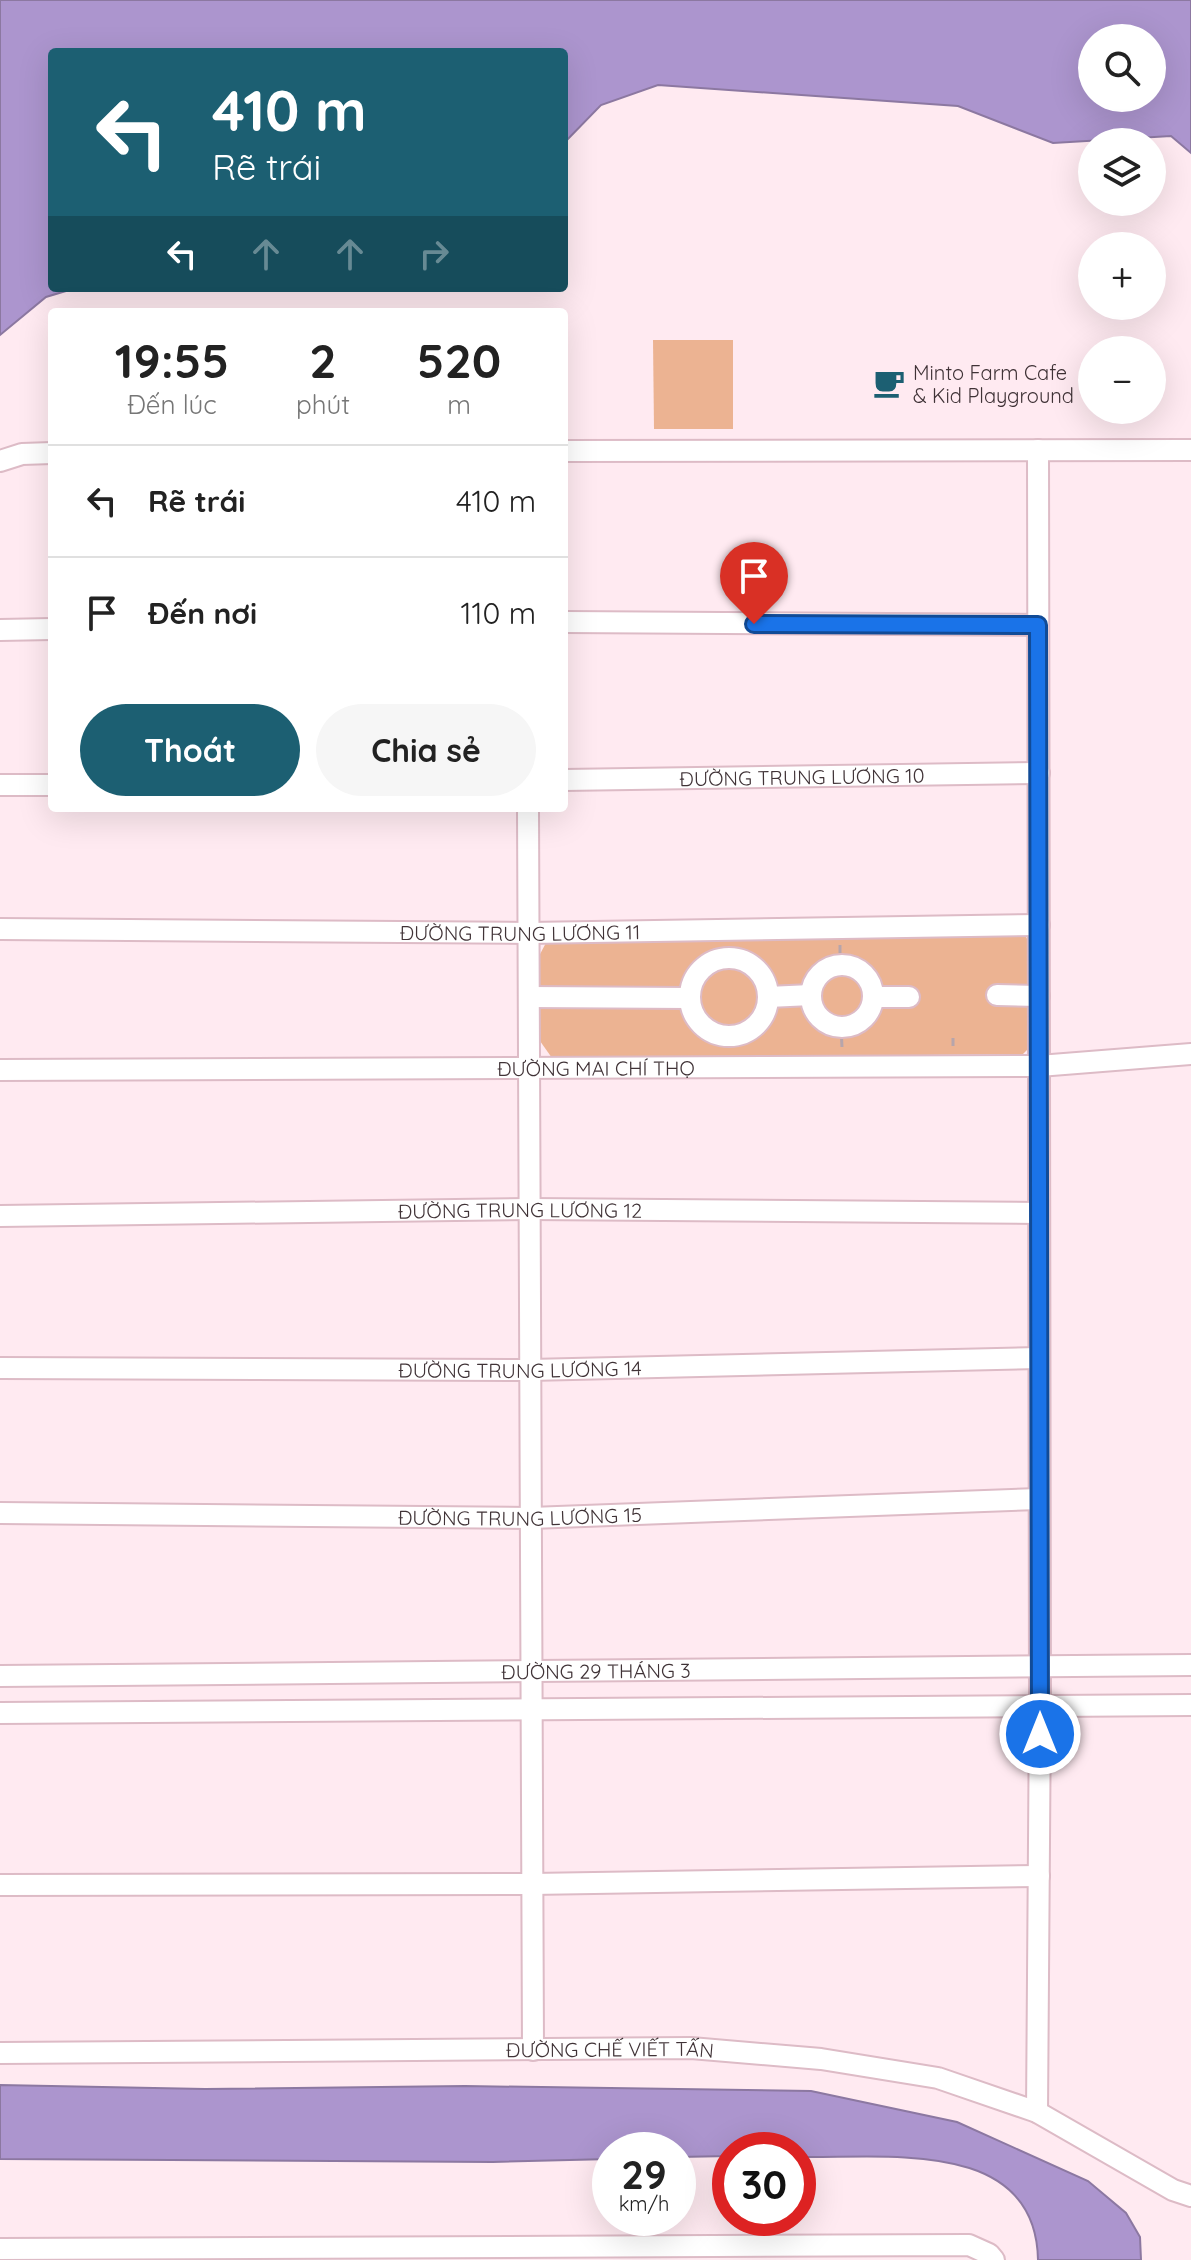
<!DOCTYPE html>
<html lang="vi">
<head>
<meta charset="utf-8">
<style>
  :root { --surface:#fff; --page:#f6f6f6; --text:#222; --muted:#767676; --line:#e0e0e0; --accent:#1c5f72 }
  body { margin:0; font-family:Quicksand,sans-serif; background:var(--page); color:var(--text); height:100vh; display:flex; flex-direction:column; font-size:30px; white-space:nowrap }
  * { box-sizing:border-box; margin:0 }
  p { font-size:26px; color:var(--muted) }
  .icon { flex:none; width:44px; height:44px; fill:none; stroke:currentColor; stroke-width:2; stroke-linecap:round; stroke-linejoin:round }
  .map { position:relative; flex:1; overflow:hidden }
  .panel { position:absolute; left:48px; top:308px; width:520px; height:504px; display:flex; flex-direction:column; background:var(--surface); border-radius:8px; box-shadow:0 8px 32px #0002 }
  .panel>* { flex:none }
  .top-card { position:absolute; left:48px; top:48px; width:520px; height:244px; border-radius:8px; box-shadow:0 8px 32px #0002; background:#1c5f72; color:#fff; overflow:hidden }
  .fabs { position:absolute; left:1078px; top:24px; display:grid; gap:16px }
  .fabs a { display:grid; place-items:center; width:88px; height:88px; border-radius:50%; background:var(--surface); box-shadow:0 8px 32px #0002; font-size:40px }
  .speed { position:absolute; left:592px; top:2132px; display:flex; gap:16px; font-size:40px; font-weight:700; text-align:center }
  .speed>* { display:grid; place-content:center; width:104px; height:104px; border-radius:50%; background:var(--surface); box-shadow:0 8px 32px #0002; line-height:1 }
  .speed small { font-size:20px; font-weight:400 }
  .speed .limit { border:12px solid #d22; background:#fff; color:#111 }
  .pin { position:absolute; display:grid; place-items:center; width:68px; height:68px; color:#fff; margin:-82px -34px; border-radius:50% 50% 50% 0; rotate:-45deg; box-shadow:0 0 8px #0007 }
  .pin .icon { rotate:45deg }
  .me { position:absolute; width:88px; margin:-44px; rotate:0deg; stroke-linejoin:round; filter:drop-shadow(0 0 6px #0008) }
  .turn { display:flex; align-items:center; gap:28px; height:168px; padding:0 32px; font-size:36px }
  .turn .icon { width:104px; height:104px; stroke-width:2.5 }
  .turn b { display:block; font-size:56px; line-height:68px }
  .lanes { display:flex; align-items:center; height:76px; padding:0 32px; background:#0003; justify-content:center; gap:40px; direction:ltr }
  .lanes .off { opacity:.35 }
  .eta { display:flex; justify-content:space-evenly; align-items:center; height:136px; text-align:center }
  .eta b { font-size:48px; font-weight:700; line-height:56px }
  .button { display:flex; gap:16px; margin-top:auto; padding:16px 32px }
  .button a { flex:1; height:92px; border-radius:48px; background:var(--accent); color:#fff; font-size:32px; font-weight:700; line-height:92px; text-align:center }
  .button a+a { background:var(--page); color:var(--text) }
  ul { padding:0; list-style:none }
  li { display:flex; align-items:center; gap:24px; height:112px; padding:0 32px; border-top:2px solid var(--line) }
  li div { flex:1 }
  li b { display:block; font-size:30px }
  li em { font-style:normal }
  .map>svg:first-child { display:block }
</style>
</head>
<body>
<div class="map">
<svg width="1191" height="2260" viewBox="0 0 1191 2260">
  <rect width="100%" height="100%" fill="#ffeaf1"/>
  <g fill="#ecb392">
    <polygon points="653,340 733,340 733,429 654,429"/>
    <polygon points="1011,932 1026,937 1033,949 1030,1047 1023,1054 561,1059 552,1058 540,1041 539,956 547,941"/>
  </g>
  <g fill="#ac95ce" stroke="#8c78a1" stroke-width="2" fill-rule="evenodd">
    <path d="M0,0H1191V153L1171,136L1053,143L958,106L658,85L601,105L564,143V52H52V288H76L46,297L0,335ZM1092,38H1152V98H1092Z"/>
    <path d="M0,2085L205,2089L465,2086L811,2091L957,2122L1088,2181L1126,2213L1140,2237L1141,2260H1038C1036,2136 883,2159 798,2157V2150H730V2156L678,2157V2150H610V2159L493,2162L0,2159Z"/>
  </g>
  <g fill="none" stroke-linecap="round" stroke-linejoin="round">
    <defs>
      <g id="minor">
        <polyline points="564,451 1191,450"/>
        <polyline points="0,461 22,454 52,453"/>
        <polyline points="564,622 1038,625"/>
        <polyline points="0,630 52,629"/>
        <path id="s1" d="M564,780L1039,773"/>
        <polyline points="0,785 52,785"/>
        <polyline points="528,808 533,2050"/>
        <path id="s2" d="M0,929L529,933L1039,925"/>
        <circle cx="729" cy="997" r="39"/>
        <circle cx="842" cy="996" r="31"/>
        <polyline points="997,995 1039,996"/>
        <polyline points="529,997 689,998"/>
        <polyline points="768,997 811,995"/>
        <polyline points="873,997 909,997"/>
        <path id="s3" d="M0,1070L1039,1066L1191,1054"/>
        <path id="s4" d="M0,1216L530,1209L1039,1213"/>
        <path id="s5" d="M0,1368L530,1370L1039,1358"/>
        <path id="s6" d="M0,1513L531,1518L1039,1499"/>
        <path id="s7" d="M0,1676L1191,1665"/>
        <polyline points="0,1713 1191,1705"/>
        <polyline points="0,1885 532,1884 1039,1876"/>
        <path id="s8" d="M0,2053L691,2048L821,2059L938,2078L1037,2112L1173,2190L1191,2196"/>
        <polyline points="1037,2112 1040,1706 1038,450"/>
        <polyline points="0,2249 969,2245 989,2254 994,2260"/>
      </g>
    </defs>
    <use href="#minor" stroke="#ddbbc6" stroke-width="24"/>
    <g stroke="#b7a5ab" stroke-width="3" stroke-dasharray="8 4" stroke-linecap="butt">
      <polyline points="840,965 840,945"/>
      <polyline points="841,1027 842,1047"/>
      <polyline points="729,1036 729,1048"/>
      <polyline points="953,1038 953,1047"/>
    </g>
    <use href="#minor" stroke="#fff" stroke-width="20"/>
  </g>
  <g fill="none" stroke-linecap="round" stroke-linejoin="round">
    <defs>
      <polyline id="route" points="754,624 1038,625 1040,1734"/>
    </defs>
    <use href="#route" stroke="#114b97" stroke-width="20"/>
    <use href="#route" stroke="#1a73e8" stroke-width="14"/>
  </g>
  <defs>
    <symbol id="cafe-bare" viewBox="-9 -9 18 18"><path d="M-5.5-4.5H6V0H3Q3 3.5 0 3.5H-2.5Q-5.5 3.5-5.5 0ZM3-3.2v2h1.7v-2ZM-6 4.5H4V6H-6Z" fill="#1c5f72" stroke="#ffeaf1" stroke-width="2.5" paint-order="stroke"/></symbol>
  </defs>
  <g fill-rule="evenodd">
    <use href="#cafe-bare" x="867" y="361" width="44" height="44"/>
  </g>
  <g text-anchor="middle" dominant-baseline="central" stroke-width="8" stroke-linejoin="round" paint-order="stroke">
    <g font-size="20" fill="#403337" stroke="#ffeaf1" text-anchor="start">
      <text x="913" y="372">Minto Farm Cafe<tspan x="913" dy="23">&amp; Kid Playground</tspan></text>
    </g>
    <g font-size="20" fill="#403337" stroke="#ffeaf1">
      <text stroke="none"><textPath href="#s1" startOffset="238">ĐƯỜNG TRUNG LƯƠNG 10</textPath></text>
      <text stroke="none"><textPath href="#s2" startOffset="520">ĐƯỜNG TRUNG LƯƠNG 11</textPath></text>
      <text stroke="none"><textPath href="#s3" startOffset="596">ĐƯỜNG MAI CHÍ THỌ</textPath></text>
      <text stroke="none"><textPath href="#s4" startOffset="520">ĐƯỜNG TRUNG LƯƠNG 12</textPath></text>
      <text stroke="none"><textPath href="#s5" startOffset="520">ĐƯỜNG TRUNG LƯƠNG 14</textPath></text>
      <text stroke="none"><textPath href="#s6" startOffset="520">ĐƯỜNG TRUNG LƯƠNG 15</textPath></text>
      <text stroke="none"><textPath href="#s7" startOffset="596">ĐƯỜNG 29 THÁNG 3</textPath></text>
      <text stroke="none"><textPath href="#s8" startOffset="610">ĐƯỜNG CHẾ VIẾT TẤN</textPath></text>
    </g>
  </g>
</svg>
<div class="fabs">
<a><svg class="icon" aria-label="search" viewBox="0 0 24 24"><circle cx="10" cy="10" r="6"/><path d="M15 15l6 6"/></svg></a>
<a><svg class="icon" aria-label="layers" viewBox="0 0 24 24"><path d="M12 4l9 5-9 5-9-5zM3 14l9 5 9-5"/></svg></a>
<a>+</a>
<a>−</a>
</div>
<div class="speed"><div>29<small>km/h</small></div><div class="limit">30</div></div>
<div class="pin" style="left:754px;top:624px;background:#d93025"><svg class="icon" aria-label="arrive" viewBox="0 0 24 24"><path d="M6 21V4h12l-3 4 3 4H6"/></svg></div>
<svg class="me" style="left:1040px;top:1734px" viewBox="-20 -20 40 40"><circle r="17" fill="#1a73e8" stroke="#fff" stroke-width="3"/><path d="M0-11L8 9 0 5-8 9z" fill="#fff"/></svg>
<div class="top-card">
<div class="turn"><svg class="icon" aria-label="left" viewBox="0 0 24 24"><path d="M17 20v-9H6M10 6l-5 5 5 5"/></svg><div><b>410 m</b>Rẽ trái</div></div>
<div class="lanes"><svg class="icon" aria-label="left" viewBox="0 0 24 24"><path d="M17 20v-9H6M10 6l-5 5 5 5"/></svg><svg class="icon off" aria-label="ahead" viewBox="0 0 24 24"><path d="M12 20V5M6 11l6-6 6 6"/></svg><svg class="icon off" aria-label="ahead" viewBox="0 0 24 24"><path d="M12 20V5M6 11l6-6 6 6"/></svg><svg class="icon off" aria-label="right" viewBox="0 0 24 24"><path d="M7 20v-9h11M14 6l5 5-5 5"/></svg></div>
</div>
<section class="panel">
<div class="eta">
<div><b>19:55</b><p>Đến lúc</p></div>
<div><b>2</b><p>phút</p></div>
<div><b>520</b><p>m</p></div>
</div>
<ul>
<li><svg class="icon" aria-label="left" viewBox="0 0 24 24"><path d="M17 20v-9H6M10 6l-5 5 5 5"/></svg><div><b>Rẽ trái</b></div><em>410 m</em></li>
<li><svg class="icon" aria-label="arrive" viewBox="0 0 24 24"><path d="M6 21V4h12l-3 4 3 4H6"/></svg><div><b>Đến nơi</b></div><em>110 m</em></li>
</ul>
<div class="button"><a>Thoát</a><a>Chia sẻ</a></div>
</section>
</div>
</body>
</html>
